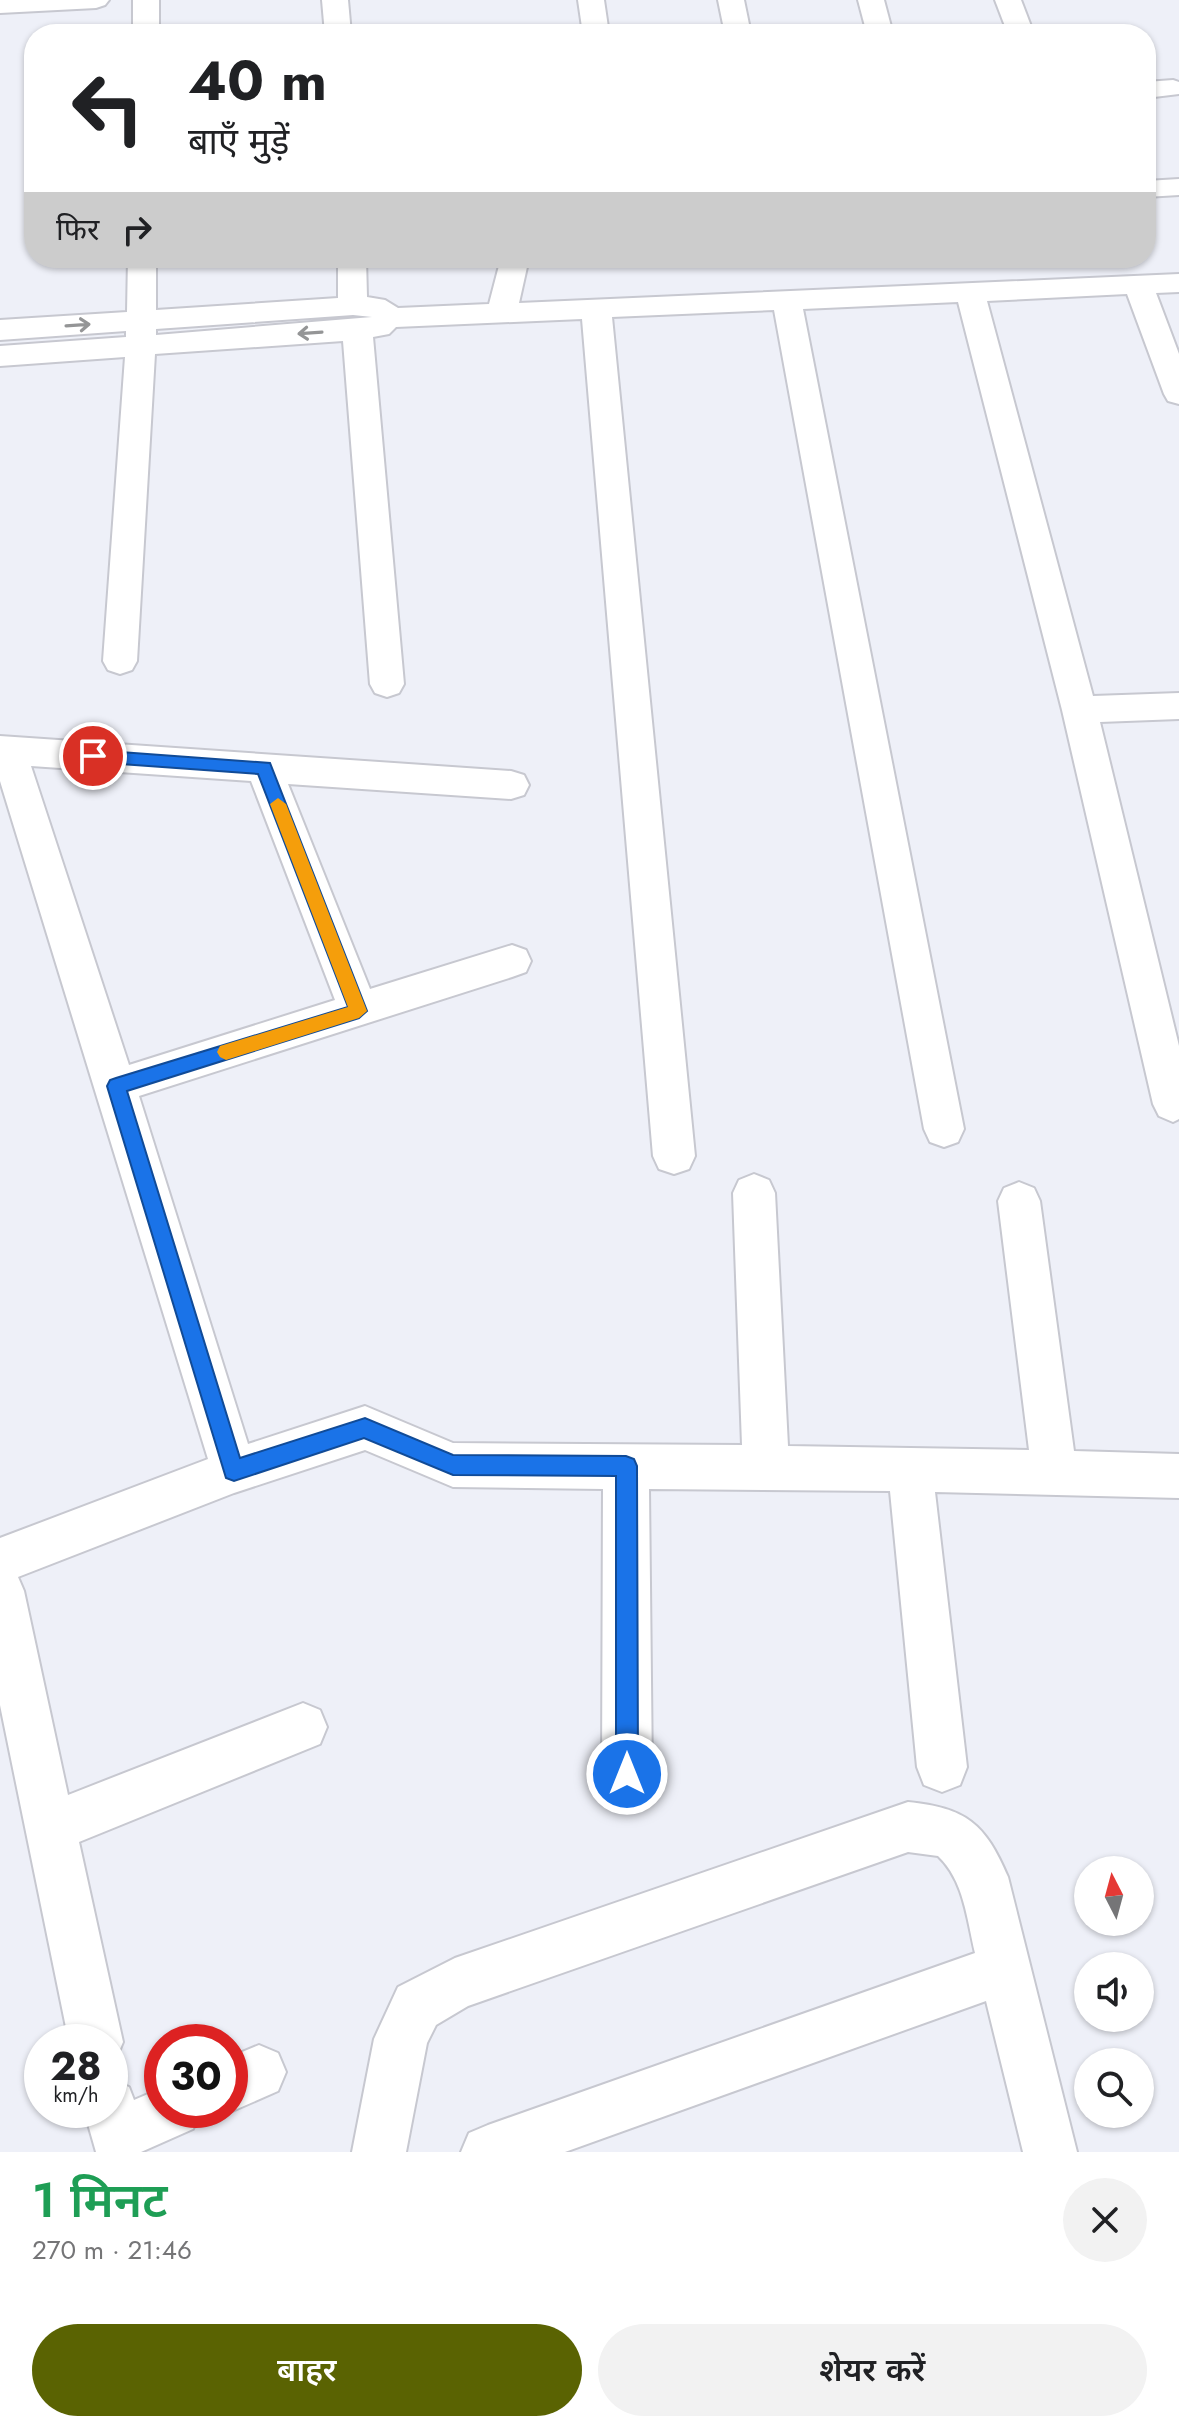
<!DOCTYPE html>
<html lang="hi">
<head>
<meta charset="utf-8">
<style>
  :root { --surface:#fff; --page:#f2f2f2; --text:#202124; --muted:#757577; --accent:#5a6302 }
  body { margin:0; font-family:Jost,"Noto Sans Devanagari",sans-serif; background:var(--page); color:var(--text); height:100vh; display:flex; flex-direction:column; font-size:30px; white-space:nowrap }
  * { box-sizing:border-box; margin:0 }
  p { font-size:26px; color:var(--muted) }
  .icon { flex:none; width:44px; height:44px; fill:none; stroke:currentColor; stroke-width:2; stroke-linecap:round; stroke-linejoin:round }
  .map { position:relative; height:2152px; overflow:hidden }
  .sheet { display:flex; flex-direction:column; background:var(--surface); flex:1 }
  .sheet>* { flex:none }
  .banner { position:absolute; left:24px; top:24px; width:1132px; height:244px; border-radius:32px; box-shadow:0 2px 6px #0004; background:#fff; color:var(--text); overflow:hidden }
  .needle { width:52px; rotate:354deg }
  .tools { position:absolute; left:1074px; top:1856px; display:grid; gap:16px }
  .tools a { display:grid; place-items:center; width:80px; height:80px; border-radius:50%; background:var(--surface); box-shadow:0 2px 6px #0004; font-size:40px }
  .speed { position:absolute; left:24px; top:2024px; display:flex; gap:16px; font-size:40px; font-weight:700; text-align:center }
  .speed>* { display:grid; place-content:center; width:104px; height:104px; border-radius:50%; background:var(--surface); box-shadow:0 2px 6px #0004; line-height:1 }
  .speed small { font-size:20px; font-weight:400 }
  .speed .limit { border:12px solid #d22; background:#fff; color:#111 }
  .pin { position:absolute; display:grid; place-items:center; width:68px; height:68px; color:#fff; margin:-34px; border:4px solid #fff; border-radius:50%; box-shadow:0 2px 8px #0007 }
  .me { position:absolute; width:88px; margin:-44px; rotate:0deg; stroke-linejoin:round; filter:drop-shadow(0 0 6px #0008) }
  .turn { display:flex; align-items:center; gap:28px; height:168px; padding:0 32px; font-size:36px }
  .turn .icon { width:104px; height:104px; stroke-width:2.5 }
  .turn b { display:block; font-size:56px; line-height:68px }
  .then { display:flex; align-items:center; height:76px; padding:0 32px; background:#0003; gap:16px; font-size:30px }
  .round { display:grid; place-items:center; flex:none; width:84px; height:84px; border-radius:42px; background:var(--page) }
  .summary { display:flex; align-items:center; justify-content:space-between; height:136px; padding:0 32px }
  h1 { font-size:48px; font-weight:600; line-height:60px; color:#1e9e55 }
  .action { display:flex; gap:16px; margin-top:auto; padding:16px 32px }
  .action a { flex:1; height:92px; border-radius:48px; background:var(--accent); color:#fff; font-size:32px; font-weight:600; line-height:92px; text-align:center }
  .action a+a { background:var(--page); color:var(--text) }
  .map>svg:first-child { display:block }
</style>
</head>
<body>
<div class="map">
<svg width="1179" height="2152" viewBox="0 0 1179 2152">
  <rect width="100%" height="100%" fill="#eef0f8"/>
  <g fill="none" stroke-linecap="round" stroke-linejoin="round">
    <defs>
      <g id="street">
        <polygon points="0,0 109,0 105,5 96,8 0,13"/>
        <rect x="133" y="0" width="26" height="34"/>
        <polygon points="322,0 348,0 351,34 325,34"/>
        <polygon points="578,0 604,0 609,34 583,34"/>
        <polygon points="718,0 744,0 751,34 725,34"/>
        <polygon points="858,0 884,0 893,34 867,34"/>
        <polygon points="995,0 1021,0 1034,34 1008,34"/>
        <polygon points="1173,80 1179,82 1179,94 1146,98 1146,82"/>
        <polygon points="1179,179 1179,195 1146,197 1146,181"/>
        <path d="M128,258H156V310L338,298V258H366L367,297L385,300L398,308L489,304L501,258H529L519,303L1179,274V292L1156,293L1179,354V404L1168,401L1164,394L1127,294L987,301L1093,696L1179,693V719L1100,722L1179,1046V1119L1173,1122L1159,1116L1153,1104L1062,710L958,302L803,309L964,1129L958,1142L944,1147L930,1142L924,1129L774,310L612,317L695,1156L689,1169L674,1174L659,1169L653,1156L582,319L396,327L389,334L373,337L404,684L399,693L387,697L375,693L370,684L343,341L155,354L137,661L132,670L120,674L108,670L103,661L125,357L0,366V346L126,337V331L0,340V320L127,312ZM353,315L372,317L156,335V329Z"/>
        <path d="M0,736L511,771L524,775L529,785L524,795L511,799L288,784L370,989L512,945L526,950L531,961L526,972L512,977L139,1096L248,1444L365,1406L453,1443L742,1445L733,1193L739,1180L754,1174L769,1180L775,1193L788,1446L1029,1450L998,1201L1004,1188L1019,1182L1034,1188L1040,1201L1074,1451L1179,1454V1498L935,1492L967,1767L960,1785L942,1792L924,1785L917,1767L890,1491L649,1489L652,1774L645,1792L627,1799L609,1792L602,1774L603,1489L453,1487L365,1450L234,1493L18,1577L24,1591L68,1795L303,1703L320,1710L327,1727L320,1744L79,1842L123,2042L115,2061L110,2063V2042H69L0,1705V1538L208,1459L0,781ZM31,766L251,781L335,1000L129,1065Z"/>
        <path d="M908,1802C966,1808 985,1823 1008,1877L1077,2152H1023L986,2001L565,2152H461L469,2133L488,2125L975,1953C967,1920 964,1880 938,1856L908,1852L468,2006L436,2025L427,2043L406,2152H352L374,2039L398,1987L455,1958Z"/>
        <polygon points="259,2045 278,2053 286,2072 278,2091 230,2112 225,2110 230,2110 230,2057"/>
        <polygon points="110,2079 129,2087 134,2100 162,2088 162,2110 201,2110 193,2129 141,2152 96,2152 84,2110 110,2110"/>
      </g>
    </defs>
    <use href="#street" stroke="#c7c8d0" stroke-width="4"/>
    <use href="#street" fill="#fff" fill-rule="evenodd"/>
  </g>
  <defs><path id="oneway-shaft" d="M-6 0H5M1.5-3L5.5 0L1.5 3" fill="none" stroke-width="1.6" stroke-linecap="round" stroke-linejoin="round" transform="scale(2)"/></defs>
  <g stroke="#949596">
    <use href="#oneway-shaft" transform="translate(78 325) rotate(-4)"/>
    <use href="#oneway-shaft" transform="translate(310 333) rotate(176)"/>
  </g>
  <polygon fill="#1a73e8" stroke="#114b97" stroke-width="2" points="93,750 270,763 367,1011 359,1018 127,1091 240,1458 365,1418 453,1455 626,1456 634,1459 637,1466 638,1774 635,1782 627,1785 619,1782 616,1774 616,1476 453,1475 364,1438 234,1481 226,1478 107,1086 110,1080 116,1078 348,1007 258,774 93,762 85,756"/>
  <polygon fill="#f59e0b" points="278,798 286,804 367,1011 359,1018 226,1060 220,1057 217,1052 220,1046 348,1007 270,804"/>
</svg>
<div class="tools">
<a><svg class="needle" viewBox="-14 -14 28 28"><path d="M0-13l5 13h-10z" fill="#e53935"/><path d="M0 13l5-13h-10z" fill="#757577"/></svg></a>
<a><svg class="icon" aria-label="sound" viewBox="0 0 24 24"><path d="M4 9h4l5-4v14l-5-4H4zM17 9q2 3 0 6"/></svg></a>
<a><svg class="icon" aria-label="search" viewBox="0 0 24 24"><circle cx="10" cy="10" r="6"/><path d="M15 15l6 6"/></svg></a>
</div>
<div class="speed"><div>28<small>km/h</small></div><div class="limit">30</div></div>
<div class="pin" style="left:93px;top:756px;background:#d93025"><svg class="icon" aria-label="arrive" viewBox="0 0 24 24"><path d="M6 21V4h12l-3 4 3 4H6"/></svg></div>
<svg class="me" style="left:627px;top:1774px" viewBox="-20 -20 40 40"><circle r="17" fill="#1a73e8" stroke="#fff" stroke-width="3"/><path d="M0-11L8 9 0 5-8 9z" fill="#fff"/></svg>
<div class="banner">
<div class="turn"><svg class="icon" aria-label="left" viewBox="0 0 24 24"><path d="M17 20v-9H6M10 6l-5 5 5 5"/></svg><div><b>40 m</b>बाएँ मुड़ें</div></div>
<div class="then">फिर<svg class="icon" aria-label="right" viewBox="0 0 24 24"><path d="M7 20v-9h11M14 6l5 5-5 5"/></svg></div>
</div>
</div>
<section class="sheet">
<div class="summary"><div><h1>1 मिनट</h1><p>270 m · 21:46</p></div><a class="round"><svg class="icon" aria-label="close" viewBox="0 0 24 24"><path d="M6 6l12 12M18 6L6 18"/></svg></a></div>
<div class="action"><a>बाहर</a><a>शेयर करें</a></div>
</section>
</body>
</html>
